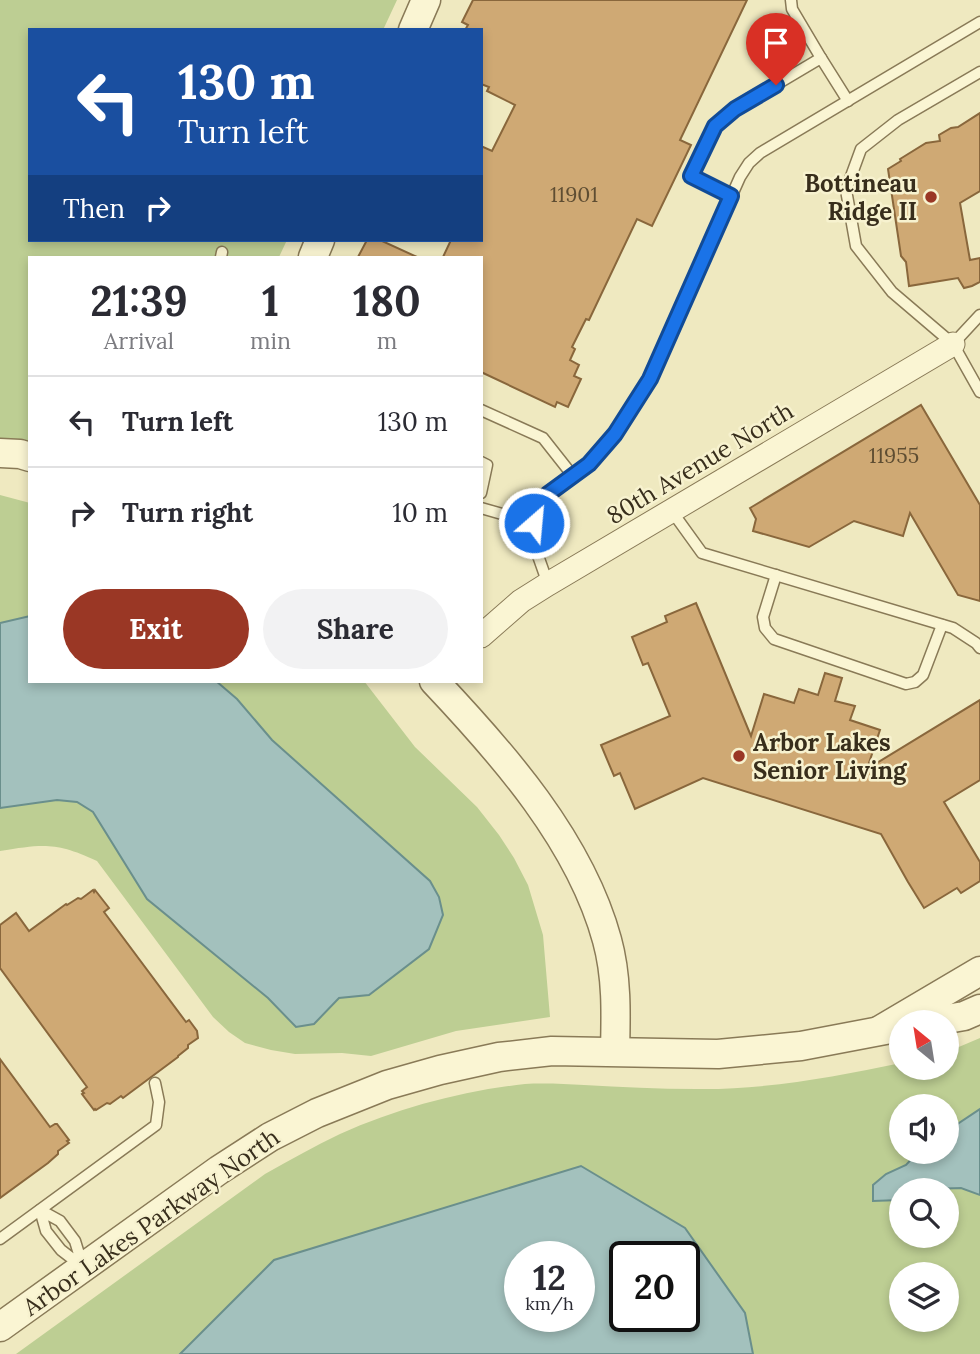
<!DOCTYPE html>
<html lang="en">
<head>
<meta charset="utf-8">
<style>
  :root { --surface:#fff; --page:#f2f2f3; --text:#2b2b33; --muted:#7c7c81; --line:#e1e1e2; --accent:#9a3725 }
  body { margin:0; font-family:Lora,serif; background:var(--page); color:var(--text); height:100vh; display:flex; flex-direction:column; font-size:26px; white-space:nowrap }
  * { box-sizing:border-box; margin:0 }
  p { font-size:23px; color:var(--muted) }
  .icon { flex:none; width:38px; height:38px; fill:none; stroke:currentColor; stroke-width:2; stroke-linecap:round; stroke-linejoin:round }
  .map { position:relative; flex:1; overflow:hidden }
  .drawer { position:absolute; left:28px; top:256px; width:455px; height:427px; display:flex; flex-direction:column; background:var(--surface); border-radius:0px; box-shadow:0 4px 10px #0003 }
  .drawer>* { flex:none }
  .top-card { position:absolute; left:28px; top:28px; width:455px; height:214px; border-radius:0px; box-shadow:0 4px 10px #0003; background:#1a4fa0; color:#fff; overflow:hidden }
  .needle { width:46px; rotate:330deg }
  .fabs { position:absolute; left:889px; top:1010px; display:grid; gap:14px }
  .fabs a { display:grid; place-items:center; width:70px; height:70px; border-radius:50%; background:var(--surface); box-shadow:0 4px 10px #0003; font-size:35px }
  .speed { position:absolute; left:504px; top:1241px; display:flex; gap:14px; font-size:35px; font-weight:700; text-align:center }
  .speed>* { display:grid; place-content:center; width:91px; height:91px; border-radius:50%; background:var(--surface); box-shadow:0 4px 10px #0003; line-height:1 }
  .speed small { font-size:18px; font-weight:400 }
  .speed .limit { border:4px solid #111; border-radius:10px; background:#fff; color:#111 }
  .pin { position:absolute; display:grid; place-items:center; width:60px; height:60px; color:#fff; margin:-72px -30px; border-radius:50% 50% 50% 0; rotate:-45deg; box-shadow:0 0 7px #0007 }
  .pin .icon { rotate:45deg }
  .me { position:absolute; width:77px; margin:-38px; rotate:27deg; stroke-linejoin:round; filter:drop-shadow(0 0 5px #0008) }
  .turn { display:flex; align-items:center; gap:24px; height:147px; padding:0 35px; font-size:32px }
  .turn .icon { width:91px; height:91px; stroke-width:2.5 }
  .turn b { display:block; font-size:49px; line-height:60px }
  .then { display:flex; align-items:center; height:66px; padding:0 35px; background:#0003; gap:14px; font-size:26px }
  .eta { display:flex; justify-content:space-evenly; align-items:center; height:119px; text-align:center }
  .eta b { font-size:42px; font-weight:700; line-height:49px }
  .cta { display:flex; gap:14px; margin-top:auto; padding:14px 35px }
  .cta a { flex:1; height:80px; border-radius:42px; background:var(--accent); color:#fff; font-size:28px; font-weight:700; line-height:80px; text-align:center }
  .cta a+a { background:var(--page); color:var(--text) }
  ul { padding:0; list-style:none }
  li { display:flex; align-items:center; gap:21px; height:91px; padding:0 35px; border-top:2px solid var(--line) }
  li div { flex:1 }
  li b { display:block; font-size:26px }
  li em { font-style:normal }
  .map>svg:first-child { display:block }
</style>
</head>
<body>
<div class="map">
<svg width="980" height="1354" viewBox="0 0 980 1354">
  <rect width="100%" height="100%" fill="#efe9c0"/>
  <g fill="#bdce93" fill-rule="evenodd">
    <polygon points="0,0 397,0 383,30 30,30 30,240 287,240 279,257 30,257 30,444 0,439"/>
    <polygon points="0,495 30,503 30,616 0,623"/>
    <path d="M216,681H364L415,747L477,807L499,835L514,858L528,885L543,935L550,1017L456,1031L371,1056L342,1053L295,1054L271,1050L245,1043L229,1032L213,1017L97,861C56,842 44,844 0,851V808L57,800L77,802L93,812L147,899L268,998L295,1026L314,1024L339,998L369,995L439,897L430,881L272,740L237,699Z"/>
    <path d="M980,1038V1109L947,1131V1106H901V1152H918L906,1165L886,1174L873,1185L874,1201L901,1199V1236H947V1190H927L961,1188L980,1195V1354H753L745,1313L685,1228L274,1260L180,1354H16L265,1174C290,1160 315,1146 340,1134C398,1108 462,1091 525,1084C544,1083 565,1084 584,1085C621,1087 658,1089 696,1089C765,1090 834,1077 901,1063V1068H947V1052ZM901,1274H947V1320H901Z"/>
  </g>
  <g fill="#a3c1bd" stroke="#6a8f8c" stroke-width="2" fill-rule="evenodd">
    <polygon points="30,616 30,681 216,681 237,699 272,740 430,881 439,897 443,915 429,949 369,995 339,998 314,1024 296,1027 268,998 147,899 93,812 77,802 57,800 0,808 0,623"/>
    <polygon points="980,1109 980,1195 961,1188 901,1190 901,1199 900,1200 873,1201 873,1185 886,1174 906,1165 918,1152 947,1152 947,1131"/>
    <path d="M581,1166L685,1228L745,1313L753,1354H180L274,1260ZM520,1256H579V1316H520ZM625,1256H684V1316H625Z"/>
  </g>
  <g fill="#cfa974" stroke="#89673c" stroke-width="2">
    <polygon points="473,0 747,0 680,140 691,145 652,226 637,219 589,320 586,319 572,347 575,349 570,360 579,365 574,376 581,379 568,407 557,402 555,407 481,372 481,257 443,257 451,240 481,240 481,146 492,151 515,105 487,91 489,87 481,84 481,30 465,30 468,25 462,22"/>
    <polygon points="980,113 980,191 960,203 970,260 980,258 980,282 972,286 964,288 958,278 909,286 906,262 901,256 888,169 901,161 900,159 926,143 940,141 939,135 951,128 958,127"/>
    <polygon points="367,240 380,240 417,257 358,257"/>
    <polygon points="921,405 980,505 980,601 958,595 910,513 903,536 854,521 809,547 753,531 756,519 750,508"/>
    <polygon points="696,603 751,736 764,694 794,703 799,689 818,695 825,673 842,678 835,701 855,706 850,720 880,730 867,769 980,700 980,780 944,802 980,862 980,881 961,893 957,888 924,908 908,882 881,834 703,778 635,809 620,773 614,776 601,745 670,716 648,663 643,665 632,637 667,622 665,616"/>
    <polygon points="93,890 94,892 95,890 109,908 104,912 186,1022 189,1020 197,1031 198,1038 188,1045 188,1048 178,1056 178,1057 123,1098 121,1096 110,1104 107,1103 96,1110 95,1109 94,1110 82,1094 84,1093 82,1091 87,1087 0,968 0,925 16,913 29,931 66,904 67,905 78,898 81,899"/>
    <polygon points="0,1059 50,1127 55,1124 57,1124 69,1140 67,1141 69,1143 58,1151 58,1154 48,1163 0,1198"/>
  </g>
  <g fill="none" stroke-linecap="round" stroke-linejoin="round">
    <defs>
      <g id="service">
        <polyline points="791,0 792,9 821,58"/>
        <polyline points="980,72 898,120 861,149 846,190 856,246 892,292 953,344 980,392"/>
        <polyline points="731,196 691,176 715,126 735,109 821,58 848,101"/>
        <polyline points="221,257 222,252"/>
        <polyline points="953,344 980,315"/>
        <polyline points="481,410 543,438 573,476"/>
        <polyline points="481,462 487,465 481,493"/>
        <polyline points="481,508 534,523"/>
        <polyline points="671,510 702,553 953,628 976,643 980,648"/>
        <polyline points="776,575 763,617 765,628 774,639 906,684 915,682 923,675 942,625"/>
        <polyline points="548,584 536,550 533,535 535,513 548,494 589,464 615,434 650,379 740,177 749,163 760,153 980,22"/>
        <polygon points="40,1210 60,1221 75,1241 83,1267 61,1250 46,1231"/>
        <polyline points="0,1239 156,1125 159,1102 155,1083"/>
      </g>
      <polyline id="minor" points="481,636 521,601 548,584 953,344"/>
      <g id="tertiary">
        <polyline points="413,30 426,0"/>
        <polyline points="313,257 320,240"/>
        <polyline points="0,453 20,454 30,457"/>
        <path d="M434,681C503,754 580,841 607,940C617,976 616,1014 615,1051"/>
        <polyline points="930,1022 964,1016 980,1009"/>
        <polyline points="880,1030 980,971"/>
        <polyline points="0,1327 219,1170 270,1137 317,1113 387,1085 440,1070 499,1057 552,1051 718,1054 801,1046 901,1027"/>
      </g>
    </defs>
    <use href="#service" stroke="#897a57" stroke-width="13"/>
    <use href="#minor" stroke="#897a57" stroke-width="25"/>
    <use href="#tertiary" stroke="#897a57" stroke-width="31"/>
    <use href="#service" stroke="#faf5d3" stroke-width="10"/>
    <use href="#minor" stroke="#faf5d3" stroke-width="23"/>
    <use href="#tertiary" stroke="#faf5d3" stroke-width="28"/>
  </g>
  <g fill="none" stroke-linecap="round" stroke-linejoin="round">
    <defs>
      <polyline id="route" points="534,523 535,513 548,494 589,464 615,434 650,379 731,196 691,176 715,126 735,109 776,85"/>
    </defs>
    <use href="#route" stroke="#114b97" stroke-width="18"/>
    <use href="#route" stroke="#1a73e8" stroke-width="12"/>
  </g>
  <g fill="#9a3725" stroke="#f7f2cf" stroke-width="2.5">
    <circle cx="931" cy="197" r="7"/>
    <circle cx="739" cy="756" r="7"/>
  </g>
  <g text-anchor="middle" dominant-baseline="central" stroke-width="5" stroke-linejoin="round" paint-order="stroke">
    <g font-size="21" fill="#5e4d32">
      <text x="574" y="194">11901</text>
      <text x="894" y="455">11955</text>
    </g>
    <g font-size="24" font-weight="bold" fill="#382e1c" stroke="#f7f2cf" text-anchor="end">
      <text x="917" y="183">Bottineau<tspan x="917" dy="28">Ridge II</tspan></text>
      <text x="753" y="742" text-anchor="start">Arbor Lakes<tspan x="753" dy="28">Senior Living</tspan></text>
    </g>
    <g font-size="24" fill="#382e1c" stroke="#f7f2cf">
      <text transform="translate(700 463) rotate(-31)">80th Avenue North</text>
      <text transform="translate(151 1222) rotate(-35)">Arbor Lakes Parkway North</text>
    </g>
  </g>
</svg>
<div class="fabs">
<a><svg class="needle" viewBox="-14 -14 28 28"><path d="M0-13l5 13h-10z" fill="#e53935"/><path d="M0 13l5-13h-10z" fill="#7c7c81"/></svg></a>
<a><svg class="icon" aria-label="sound" viewBox="0 0 24 24"><path d="M4 9h4l5-4v14l-5-4H4zM17 9q2 3 0 6"/></svg></a>
<a><svg class="icon" aria-label="search" viewBox="0 0 24 24"><circle cx="10" cy="10" r="6"/><path d="M15 15l6 6"/></svg></a>
<a><svg class="icon" aria-label="layers" viewBox="0 0 24 24"><path d="M12 4l9 5-9 5-9-5zM3 14l9 5 9-5"/></svg></a>
</div>
<div class="speed"><div>12<small>km/h</small></div><div class="limit">20</div></div>
<div class="pin" style="left:776px;top:85px;background:#d93025"><svg class="icon" aria-label="arrive" viewBox="0 0 24 24"><path d="M6 21V4h12l-3 4 3 4H6"/></svg></div>
<svg class="me" style="left:534px;top:523px" viewBox="-20 -20 40 40"><circle r="17" fill="#1a73e8" stroke="#fff" stroke-width="3"/><path d="M0-11L8 9 0 5-8 9z" fill="#fff"/></svg>
<div class="top-card">
<div class="turn"><svg class="icon" aria-label="left" viewBox="0 0 24 24"><path d="M17 20v-9H6M10 6l-5 5 5 5"/></svg><div><b>130 m</b>Turn left</div></div>
<div class="then">Then<svg class="icon" aria-label="right" viewBox="0 0 24 24"><path d="M7 20v-9h11M14 6l5 5-5 5"/></svg></div>
</div>
<section class="drawer">
<div class="eta">
<div><b>21:39</b><p>Arrival</p></div>
<div><b>1</b><p>min</p></div>
<div><b>180</b><p>m</p></div>
</div>
<ul>
<li><svg class="icon" aria-label="left" viewBox="0 0 24 24"><path d="M17 20v-9H6M10 6l-5 5 5 5"/></svg><div><b>Turn left</b></div><em>130 m</em></li>
<li><svg class="icon" aria-label="right" viewBox="0 0 24 24"><path d="M7 20v-9h11M14 6l5 5-5 5"/></svg><div><b>Turn right</b></div><em>10 m</em></li>
</ul>
<div class="cta"><a>Exit</a><a>Share</a></div>
</section>
</div>
</body>
</html>
